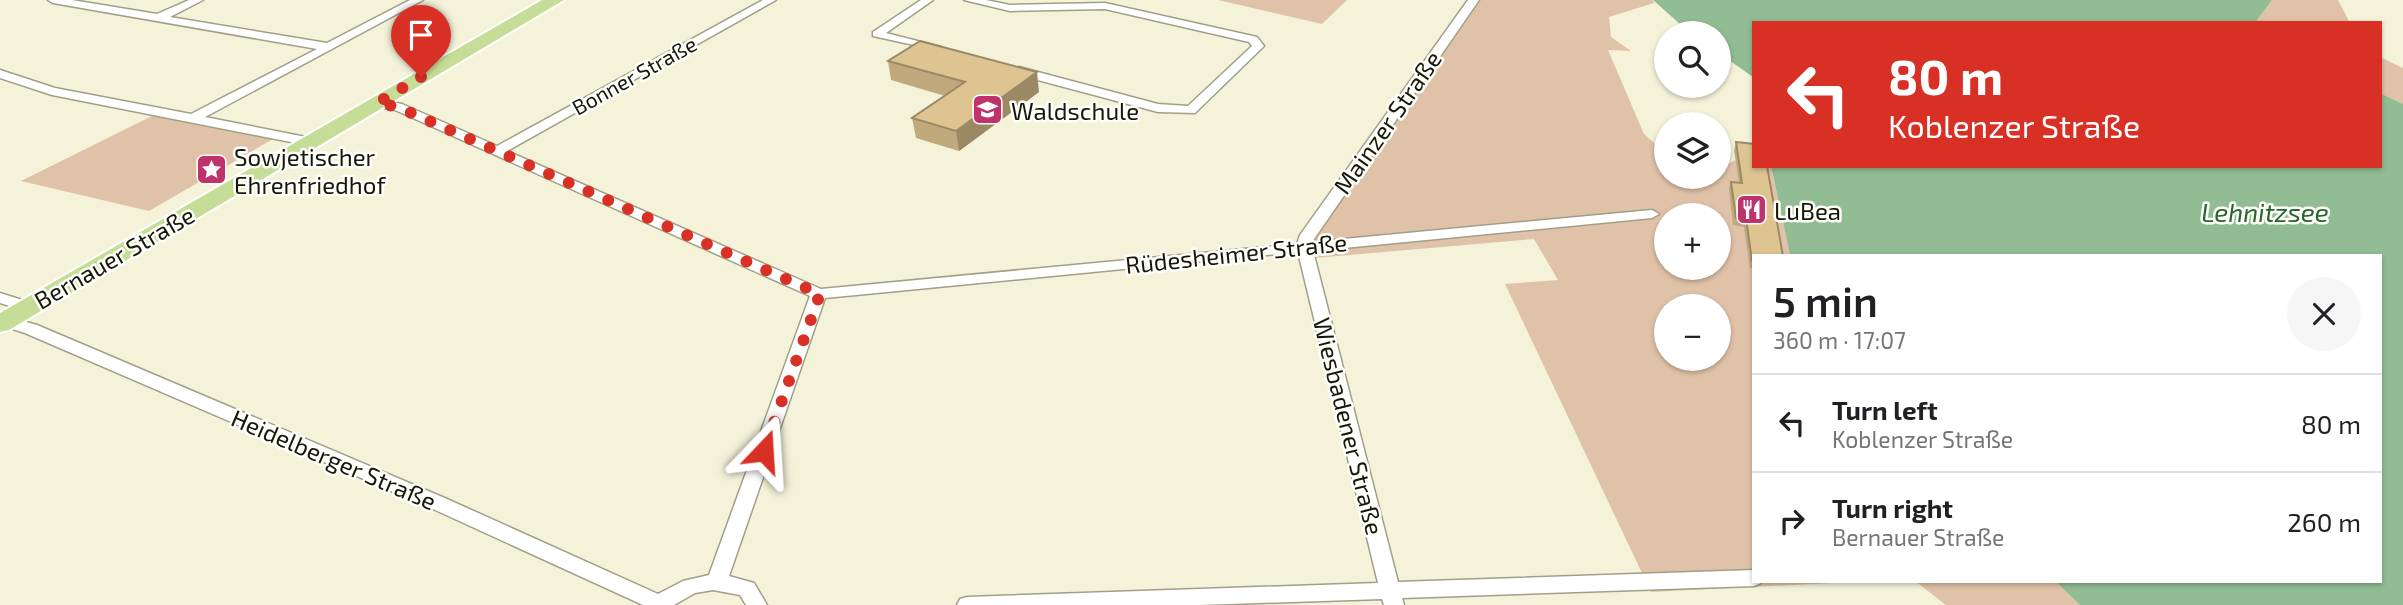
<!DOCTYPE html>
<html lang="en">
<head>
<meta charset="utf-8">
<style>
  :root { --surface:#fff; --page:#f6f6f6; --text:#202124; --muted:#757577; --line:#e0e0e0 }
  body { margin:0; font-family:"Exo 2",sans-serif; background:var(--page); color:var(--text); height:100vh; display:flex; flex-direction:column; font-size:26px; white-space:nowrap }
  * { box-sizing:border-box; margin:0 }
  p { font-size:23px; color:var(--muted) }
  .icon { flex:none; width:38px; height:38px; fill:none; stroke:currentColor; stroke-width:2; stroke-linecap:round; stroke-linejoin:round }
  .map { position:relative; flex:1; overflow:hidden }
  .side { position:absolute; left:1752px; top:254px; width:630px; height:329px; display:flex; flex-direction:column; background:var(--surface); border-radius:0px; box-shadow:0 2px 5px #0004 }
  .side>* { flex:none }
  .guide { position:absolute; left:1752px; top:21px; width:630px; height:147px; border-radius:0px; box-shadow:0 2px 5px #0004; background:#d93025; color:#fff; overflow:hidden }
  .buttons { position:absolute; left:1654px; top:21px; display:grid; gap:14px }
  .buttons a { display:grid; place-items:center; width:77px; height:77px; border-radius:50%; background:var(--surface); box-shadow:0 2px 5px #0004; font-size:35px }
  .pin { position:absolute; display:grid; place-items:center; width:60px; height:60px; color:#fff; margin:-72px -30px; border-radius:50% 50% 50% 0; rotate:-45deg; box-shadow:0 0 7px #0007 }
  .pin .icon { rotate:45deg }
  .me { position:absolute; width:77px; margin:-38px; rotate:20deg; stroke-linejoin:round; filter:drop-shadow(0 0 5px #0008) }
  .turn { display:flex; align-items:center; gap:24px; height:147px; padding:0 21px; font-size:32px }
  .turn .icon { width:91px; height:91px; stroke-width:2.5 }
  .turn b { display:block; font-size:49px; line-height:60px }
  .round { display:grid; place-items:center; flex:none; width:74px; height:74px; border-radius:37px; background:var(--page) }
  .headline { display:flex; align-items:center; justify-content:space-between; height:119px; padding:0 21px }
  h1 { font-size:42px; font-weight:600; line-height:52px }
  ul { padding:0; list-style:none }
  li { display:flex; align-items:center; gap:21px; height:98px; padding:0 21px; border-top:2px solid var(--line) }
  li div { flex:1 }
  li b { display:block; font-size:26px }
  li em { font-style:normal }
  .map>svg:first-child { display:block }
</style>
</head>
<body>
<div class="map">
<svg width="2403" height="605" viewBox="0 0 2403 605">
  <rect width="100%" height="100%" fill="#f4f3da"/>
  <g fill="#e0c2a8" fill-rule="evenodd">
    <polygon points="1218,0 1347,0 1322,24"/>
    <path d="M1475,0H1653L1654,3L1609,17L1611,37L1631,51L1608,50L1644,134L1666,153V177H1718L1719,168L1753,152L1754,166H1771L1790,255L1754,256V581H1872L1651,592L1505,284L1558,280L1534,239L1303,259L1306,238ZM1666,215H1718V268H1666ZM1666,306H1718V359H1666Z"/>
    <polygon points="2272,0 2338,0 2350,23 2255,23"/>
    <polygon points="2380,57 2403,68 2403,104 2380,93"/>
    <polygon points="158,113 280,135 149,211 21,181"/>
    <polygon points="1915,581 2055,581 2080,605 1946,605"/>
  </g>
  <g fill="#92bc94">
    <polygon points="1653,0 2272,0 2255,23 1754,23 1753,77 1719,53 1718,33 1690,33"/>
    <polygon points="2380,93 2403,104 2403,605 2080,605 2055,581 2380,581 2380,256 1790,255 1771,166 2380,166"/>
  </g>
  <g fill="none" stroke-linecap="round" stroke-linejoin="round">
    <defs>
      <g id="street">
        <polygon points="48,0 72,0 157,14 189,0 203,0 170,17 327,43 410,0 423,0 205,117 316,139 316,145 311,146 52,95 0,78 0,70 55,88 191,114 317,49 53,3"/>
        <polygon points="763,0 776,0 507,151 821,289 1297,244 1300,235 1468,0 1479,0 1312,242 1652,210 1659,214 1652,218 1313,251 1398,582 1754,570 1754,581 1762,581 1761,583 1754,586 1402,598 1404,605 1384,605 1382,599 1199,605 957,605 960,599 967,597 1378,583 1298,252 825,298 729,576 754,583 767,605 746,605 740,595 713,590 695,593 674,605 643,605 433,509 25,333 0,325 0,317 5,316 37,325 447,499 658,594 683,581 709,575 810,296 395,110 373,106 371,103 377,99 402,104 497,146"/>
        <polygon points="921,0 933,0 886,33 941,47 941,51 873,36 873,32"/>
        <polygon points="964,0 986,0 1010,5 1105,3 1257,37 1264,46 1195,113 1158,112 1015,74 1013,71 1019,67 1158,104 1188,106 1252,46 1249,42 1105,9 1010,11"/>
        <polygon points="0,293 35,304 37,307 29,312 0,303"/>
      </g>
      <polygon id="primary" points="542,0 564,0 9,330 0,332 0,313"/>
    </defs>
    <use href="#street" stroke="#a09f88" stroke-width="3"/>
    <use href="#primary" stroke="#fff" stroke-width="4"/>
    <use href="#street" fill="#fff" fill-rule="evenodd"/>
    <use href="#primary" fill="#c6dd97" fill-rule="evenodd"/>
  </g>
  <g fill="#bfa97d">
    <polygon points="888,61 1039,92 959,151 916,138 912,118 945,96 891,80"/>
    <polygon points="1736,142 1754,256 1754,268 1750,268 1744,227 1733,225 1729,189 1731,182 1739,183 1734,150"/>
  </g>
  <polygon fill="#9b8966" points="1037,72 1039,92 959,151 956,131"/>
  <g fill="#dec491" stroke="#9b8966" stroke-width="2">
    <polygon points="920,41 1037,72 956,131 912,118 965,82 888,61"/>
    <polygon points="1736,142 1754,144 1754,166 1767,166 1783,256 1754,256 1754,260 1752,260 1746,219 1736,218 1731,182 1742,183"/>
  </g>
  <g fill="none" stroke-linecap="round" stroke-linejoin="round">
    <polyline stroke="#d93025" stroke-width="12" stroke-dasharray="0 21.6" points="421,77 377,103 398,107 820,294 764,451"/>
  </g>
  <defs>
    <symbol id="school-square" viewBox="-11 -11 22 22"><rect x="-9" y="-9" width="18" height="18" rx="4" fill="#be336b" stroke="#fffffa"/><path d="M0-5L7-2L0 1L-7-2ZM-4 1L0 2.5L4 1V4Q0 6-4 4Z" fill="#fff"/></symbol>
    <symbol id="sight-square" viewBox="-11 -11 22 22"><rect x="-9" y="-9" width="18" height="18" rx="4" fill="#be336b" stroke="#fffffa"/><path d="M0-6L1.8-2.2L6-1.7L2.9 1.2L3.7 5.4L0 3.3L-3.7 5.4L-2.9 1.2L-6-1.7L-1.8-2.2Z" fill="#fff"/></symbol>
    <symbol id="restaurant-square" viewBox="-11 -11 22 22"><rect x="-9" y="-9" width="18" height="18" rx="4" fill="#be336b" stroke="#fffffa"/><path d="M-5-6h1v4h1v-4h1v4h1v-4h1v5L-1.5 .5V6h-2V.5L-5-1ZM5-6V6H3V1.5H1.5Q1.5-4 5-6Z" fill="#fff"/></symbol>
  </defs>
  <g fill-rule="evenodd">
    <use href="#school-square" x="970" y="92" width="35" height="35"/>
    <use href="#sight-square" x="194" y="152" width="35" height="35"/>
    <use href="#restaurant-square" x="1734" y="192" width="35" height="35"/>
  </g>
  <g text-anchor="middle" dominant-baseline="central" stroke-width="5" stroke-linejoin="round" paint-order="stroke">
    <g font-size="21" fill="#16160d" stroke="#fffffa">
      <text transform="translate(634 75) rotate(-29)">Bonner Straße</text>
    </g>
    <g font-size="24" fill="#16160d" stroke="#fffffa" text-anchor="start">
      <text x="1011" y="110">Waldschule</text>
      <text x="234" y="156">Sowjetischer<tspan x="234" dy="28">Ehrenfriedhof</tspan></text>
      <text x="1774" y="210">LuBea</text>
    </g>
    <g font-size="24" fill="#16160d" stroke="#fffffa">
      <text transform="translate(1387 122) rotate(-55)">Mainzer Straße</text>
      <text transform="translate(1236 253) rotate(-6)">Rüdesheimer Straße</text>
      <text transform="translate(114 257) rotate(-30)">Bernauer Straße</text>
      <text transform="translate(1349 426) rotate(76)">Wiesbadener Straße</text>
      <text transform="translate(334 459) rotate(23)">Heidelberger Straße</text>
    </g>
    <g font-size="26" font-style="italic" fill="#296430" stroke="#fffffa">
      <text x="2265" y="211">Lehnitzsee</text>
    </g>
  </g>
</svg>
<div class="buttons">
<a><svg class="icon" aria-label="search" viewBox="0 0 24 24"><circle cx="10" cy="10" r="6"/><path d="M15 15l6 6"/></svg></a>
<a><svg class="icon" aria-label="layers" viewBox="0 0 24 24"><path d="M12 4l9 5-9 5-9-5zM3 14l9 5 9-5"/></svg></a>
<a>+</a>
<a>−</a>
</div>
<div class="pin" style="left:421px;top:77px;background:#d93025"><svg class="icon" aria-label="arrive" viewBox="0 0 24 24"><path d="M6 21V4h12l-3 4 3 4H6"/></svg></div>
<svg class="me" style="left:764px;top:451px" viewBox="-20 -20 40 40"><path d="M0-17L14 15 0 8-14 15z" fill="#d93025" stroke="#fff" stroke-width="4"/></svg>
<div class="guide">
<div class="turn"><svg class="icon" aria-label="left" viewBox="0 0 24 24"><path d="M17 20v-9H6M10 6l-5 5 5 5"/></svg><div><b>80 m</b>Koblenzer Straße</div></div>
</div>
<section class="side">
<div class="headline"><div><h1>5 min</h1><p>360 m · 17:07</p></div><a class="round"><svg class="icon" aria-label="close" viewBox="0 0 24 24"><path d="M6 6l12 12M18 6L6 18"/></svg></a></div>
<ul>
<li><svg class="icon" aria-label="left" viewBox="0 0 24 24"><path d="M17 20v-9H6M10 6l-5 5 5 5"/></svg><div><b>Turn left</b><p>Koblenzer Straße</p></div><em>80 m</em></li>
<li><svg class="icon" aria-label="right" viewBox="0 0 24 24"><path d="M7 20v-9h11M14 6l5 5-5 5"/></svg><div><b>Turn right</b><p>Bernauer Straße</p></div><em>260 m</em></li>
</ul>
</section>
</div>
</body>
</html>
